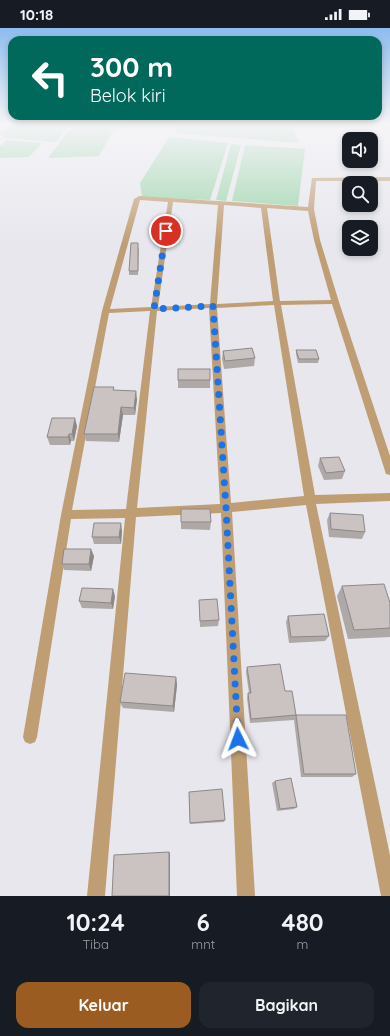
<!DOCTYPE html>
<html lang="id">
<head>
<meta charset="utf-8">
<style>
  :root { --surface:#171b24; --page:#20242c; --text:#f1f3f6; --muted:#9ea1a6; --accent:#9a5c20 }
  body { margin:0; font-family:Quicksand,sans-serif; background:var(--page); color:var(--text); height:100vh; display:flex; flex-direction:column; font-size:15px; white-space:nowrap }
  * { box-sizing:border-box; margin:0 }
  p { font-size:13px; color:var(--muted) }
  .icon { flex:none; width:22px; height:22px; fill:none; stroke:currentColor; stroke-width:2; stroke-linecap:round; stroke-linejoin:round }
  .map { position:relative; height:868px; overflow:hidden }
  .panel { display:flex; flex-direction:column; background:var(--surface); flex:1 }
  .panel>* { flex:none }
  .top-card { position:absolute; left:8px; top:8px; width:374px; height:84px; border-radius:12px; box-shadow:0 2px 6px #0003; background:#00695c; color:#fff; overflow:hidden }
  .fabs { position:absolute; left:342px; top:104px; display:grid; gap:8px }
  .fabs a { display:grid; place-items:center; width:36px; height:36px; border-radius:8px; background:var(--surface); box-shadow:0 2px 6px #0003; font-size:20px }
  .pin { position:absolute; display:grid; place-items:center; width:34px; height:34px; color:#fff; margin:-17px; border:2px solid #fff; border-radius:50%; box-shadow:0 1px 4px #0007 }
  .me { position:absolute; width:44px; margin:-22px; rotate:357deg; stroke-linejoin:round; filter:drop-shadow(0 0 3px #0008) }
  .turn { display:flex; align-items:center; gap:14px; height:84px; padding:0 16px; font-size:18px }
  .turn .icon { width:52px; height:52px; stroke-width:2.5 }
  .turn b { display:block; font-size:28px; line-height:34px }
  .eta { display:flex; justify-content:space-evenly; align-items:center; height:68px; text-align:center }
  .eta b { font-size:24px; font-weight:800; line-height:28px }
  .primary-button { display:flex; gap:8px; margin-top:auto; padding:8px 16px }
  .primary-button a { flex:1; height:46px; border-radius:12px; background:var(--accent); color:#fff; font-size:16px; font-weight:800; line-height:46px; text-align:center }
  .primary-button a+a { background:var(--page); color:var(--text) }
  .status { display:flex; justify-content:space-between; align-items:center; height:28px; padding:0 20px; background:var(--surface); direction:ltr }
  .status svg { height:11px; fill:currentColor }
  .map>svg:first-child { display:block }
</style>
</head>
<body>
<div class="status"><b>10:18</b><svg viewBox="0 0 49 12"><path d="M0 12V9h3v3zM5 12V6h3v6zM10 12V3h3v9zM15 12V0h3v12zM26 1h20v11H26zM47 4h2v5h-2z"/></svg></div>
<div class="map">
<svg width="390" height="868" viewBox="0 0 390 868">
  <rect width="100%" height="100%" fill="#e8e7ee"/>
  <g fill="#9cd5ab">
    <polygon points="23,95 70,95 56,114 7,110 0,107 0,104"/>
    <polygon points="75,95 128,95 111,106 99,128 48,130"/>
    <polygon points="175,95 291,95 299,115 175,105"/>
    <polygon points="169,109 228,115 210,172 142,169 140,155"/>
    <polygon points="7,112 42,115 29,129 0,130 0,118"/>
    <polygon points="231,116 241,117 226,173 216,172"/>
    <polygon points="245,117 305,121 298,178 232,173"/>
  </g>
  <g fill="none" stroke-linecap="round" stroke-linejoin="round">
    <path fill="#c09e74" fill-rule="evenodd" d="M390,149V153H316L314,181L320,212L339,274L390,428V447L386,446L385,443L332,276L281,277L315,467L390,465V473L316,476L390,827V868H381L306,477L232,484L255,868H237L221,485L136,489L105,868H87L125,490L71,491L37,709L35,714L30,716L25,714L23,709L61,487L102,283L134,171L139,168L308,179L312,150ZM140,172L168,174L151,279L110,281ZM173,174L218,177L210,276L158,279ZM224,177L261,180L273,273L217,276ZM267,180L308,183L314,212L331,272L280,273ZM274,277L304,468L231,475L217,280ZM209,280L220,476L137,480L157,283ZM150,283L126,481L72,482L109,285Z"/>
  </g>
  <g fill="#aea8a7">
    <polygon points="139,219 138,247 129,247 129,243"/>
    <polygon points="296,322 319,331 318,335 298,335 296,326"/>
    <polygon points="223,323 255,330 254,338 224,341 222,331"/>
    <rect x="178" y="352" width="32" height="8"/>
    <polygon points="114,362 137,371 135,387 123,387 119,414 86,413 84,406"/>
    <polygon points="77,398 74,413 71,413 70,417 50,417 47,409"/>
    <polygon points="320,430 345,443 342,451 324,452 318,438"/>
    <polygon points="330,485 365,504 362,511 329,509 327,492"/>
    <polygon points="181,494 211,494 210,502 181,501"/>
    <polygon points="122,503 121,516 94,516 92,509"/>
    <polygon points="94,528 91,543 64,542 62,536"/>
    <polygon points="342,558 390,575 390,609 348,611 337,568"/>
    <polygon points="115,568 113,581 82,580 79,573"/>
    <polygon points="199,572 219,592 218,598 200,599"/>
    <polygon points="288,588 329,608 325,613 289,615 286,594"/>
    <polygon points="247,639 285,663 296,687 356,746 352,749 301,749 294,692 250,695 247,670 248,665 249,665 246,644"/>
    <polygon points="176,649 177,657 174,684 123,680 120,674"/>
    <polygon points="275,753 297,779 294,781 277,783 272,755"/>
    <polygon points="189,764 225,792 224,794 190,796"/>
  </g>
  <g fill="#8d8888">
    <polygon points="136,363 137,371 135,387 134,380"/>
    <polygon points="121,379 123,387 119,414 118,406"/>
    <polygon points="75,390 77,398 74,413 72,406"/>
    <polygon points="69,406 71,413 70,417 68,409"/>
    <polygon points="121,495 122,503 121,516 119,509"/>
    <polygon points="91,521 94,528 91,543 89,536"/>
    <polygon points="113,561 115,568 113,581 111,575"/>
    <polygon points="176,649 177,657 174,684 173,678"/>
    <polygon points="169,824 170,825 170,868 169,868"/>
  </g>
  <g fill="#cac3c2" stroke="#8d8888">
    <polygon points="131,215 138,215 138,243 129,243"/>
    <polygon points="252,320 255,330 225,333 223,323"/>
    <polygon points="296,322 316,322 319,331 299,331"/>
    <rect x="178" y="341" width="32" height="11"/>
    <polygon points="94,359 114,359 113,362 136,363 134,380 121,379 118,406 84,406"/>
    <polygon points="52,390 75,390 72,406 69,406 68,409 47,409"/>
    <polygon points="339,429 345,443 326,445 320,430"/>
    <polygon points="181,481 210,481 211,494 181,494"/>
    <polygon points="330,485 363,487 365,504 331,501"/>
    <polygon points="94,495 121,495 119,509 92,509"/>
    <polygon points="64,521 91,521 89,536 62,536"/>
    <polygon points="384,556 390,575 390,600 354,602 342,558"/>
    <polygon points="82,560 113,561 111,575 79,573"/>
    <polygon points="217,571 219,592 200,593 199,572"/>
    <polygon points="324,586 329,608 291,609 288,588"/>
    <polygon points="280,636 285,663 292,663 296,687 251,691 248,665 251,665 247,639"/>
    <polygon points="125,645 176,649 173,678 120,674"/>
    <polygon points="296,687 346,687 356,746 304,746"/>
    <polygon points="291,750 297,779 280,781 275,753"/>
    <polygon points="222,761 225,792 190,795 189,764"/>
    <polygon points="169,824 169,868 112,868 114,827"/>
  </g>
  <linearGradient id="sky" x2="0" y2="1"><stop stop-color="#8dbced"/><stop offset="0.44" stop-color="#f5f4f7"/><stop offset="1" stop-color="#f5f4f7" stop-opacity="0"/></linearGradient>
  <rect width="390" height="217" fill="url(#sky)"/>
  <g fill="none" stroke-linecap="round" stroke-linejoin="round">
    <polyline stroke="#1a73e8" stroke-width="7" stroke-dasharray="0 12.6" points="166,203 154,281 213,278 226,480 238,711"/>
  </g>
</svg>
<div class="fabs">
<a><svg class="icon" aria-label="sound" viewBox="0 0 24 24"><path d="M4 9h4l5-4v14l-5-4H4zM17 9q2 3 0 6"/></svg></a>
<a><svg class="icon" aria-label="search" viewBox="0 0 24 24"><circle cx="10" cy="10" r="6"/><path d="M15 15l6 6"/></svg></a>
<a><svg class="icon" aria-label="layers" viewBox="0 0 24 24"><path d="M12 4l9 5-9 5-9-5zM3 14l9 5 9-5"/></svg></a>
</div>
<div class="pin" style="left:166px;top:203px;background:#d93025"><svg class="icon" aria-label="arrive" viewBox="0 0 24 24"><path d="M6 21V4h12l-3 4 3 4H6"/></svg></div>
<svg class="me" style="left:238px;top:711px" viewBox="-20 -20 40 40"><path d="M0-17L14 15 0 8-14 15z" fill="#1a73e8" stroke="#fff" stroke-width="4"/></svg>
<div class="top-card">
<div class="turn"><svg class="icon" aria-label="left" viewBox="0 0 24 24"><path d="M17 20v-9H6M10 6l-5 5 5 5"/></svg><div><b>300 m</b>Belok kiri</div></div>
</div>
</div>
<section class="panel">
<div class="eta">
<div><b>10:24</b><p>Tiba</p></div>
<div><b>6</b><p>mnt</p></div>
<div><b>480</b><p>m</p></div>
</div>
<div class="primary-button"><a>Keluar</a><a>Bagikan</a></div>
</section>
</body>
</html>
